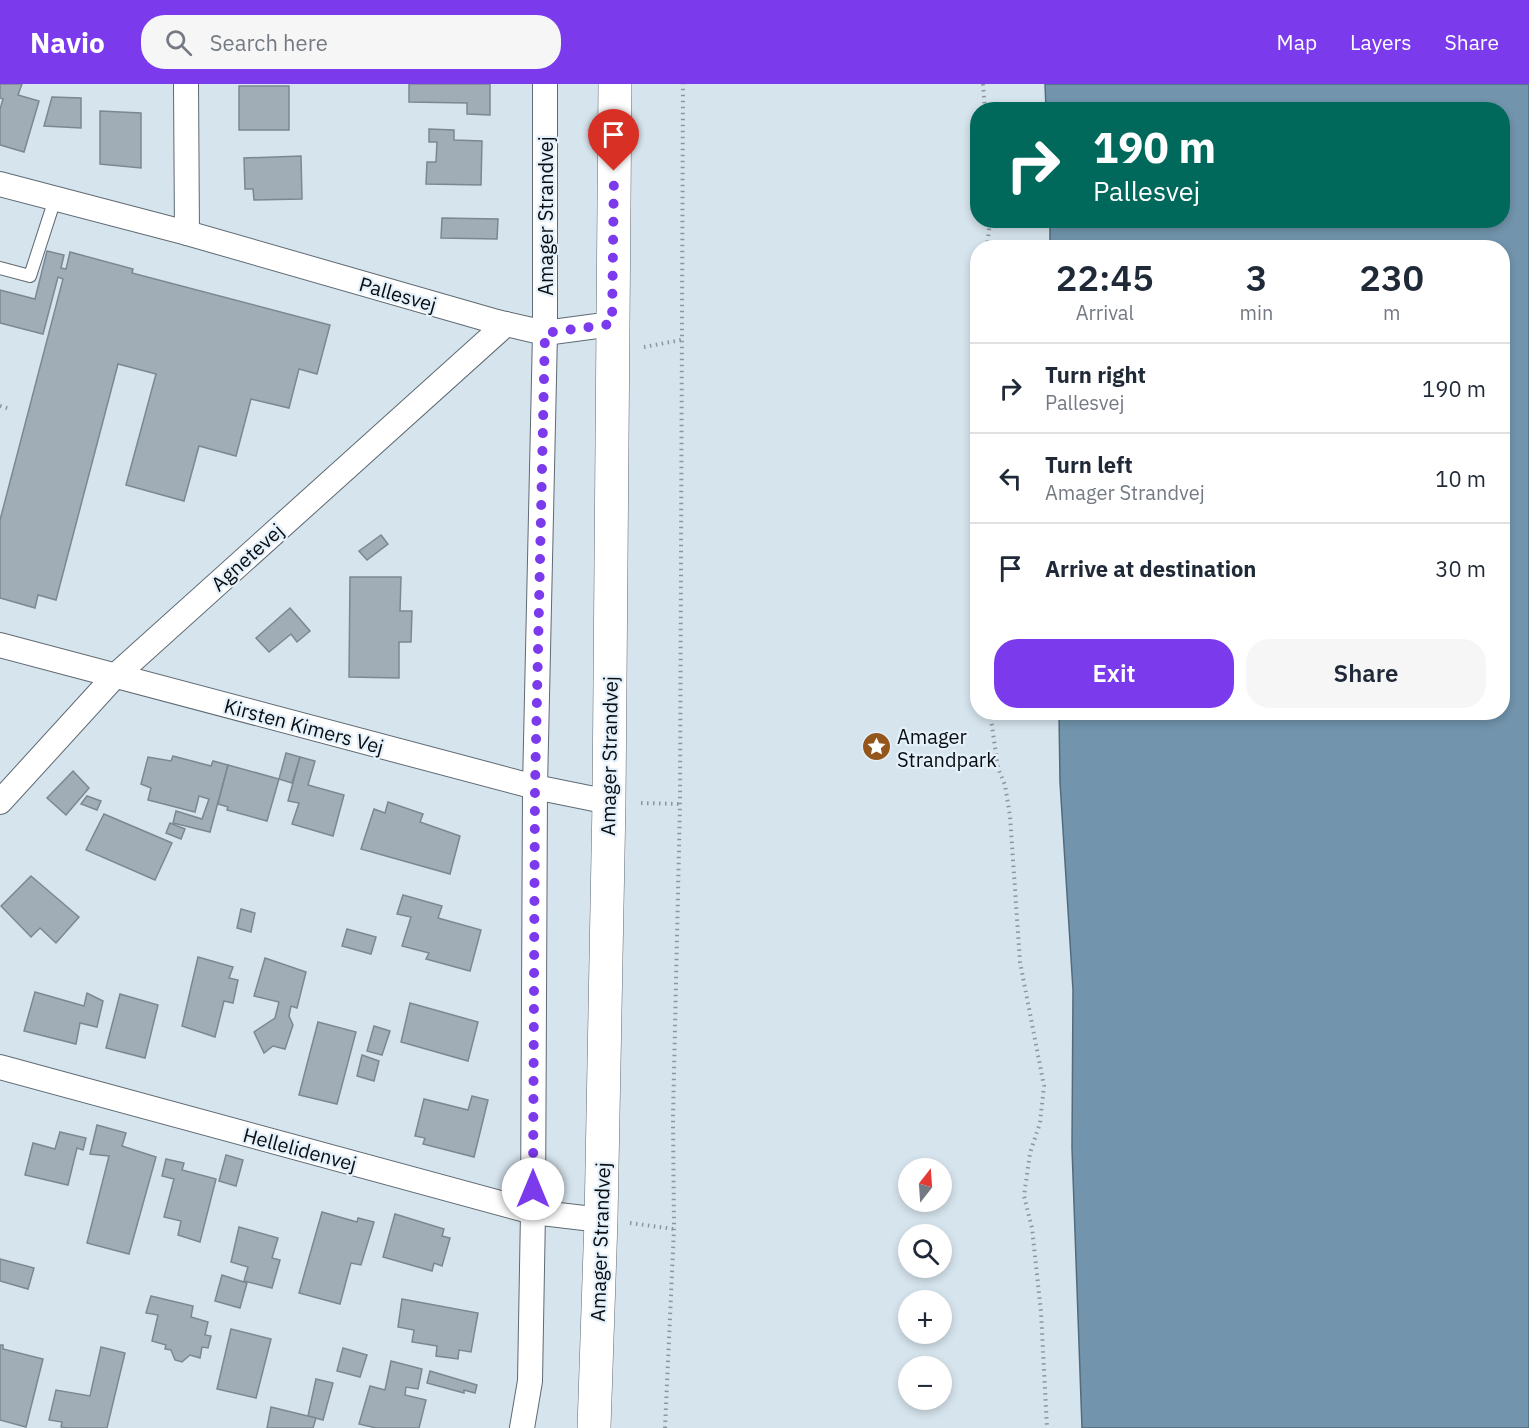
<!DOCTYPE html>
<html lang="en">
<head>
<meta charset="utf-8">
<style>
  :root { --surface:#fff; --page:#f6f6f7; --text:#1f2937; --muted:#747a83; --line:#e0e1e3; --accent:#7c3aed }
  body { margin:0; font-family:"IBM Plex Sans",sans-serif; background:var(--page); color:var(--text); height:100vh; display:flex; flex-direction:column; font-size:22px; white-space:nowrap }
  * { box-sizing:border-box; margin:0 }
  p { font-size:20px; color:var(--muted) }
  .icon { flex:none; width:33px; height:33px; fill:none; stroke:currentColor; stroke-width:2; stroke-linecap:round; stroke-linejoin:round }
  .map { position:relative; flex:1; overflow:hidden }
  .details { position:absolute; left:970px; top:156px; width:540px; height:480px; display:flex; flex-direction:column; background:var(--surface); border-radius:24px; box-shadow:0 3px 9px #0003 }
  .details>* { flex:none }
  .top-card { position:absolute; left:970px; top:18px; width:540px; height:126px; border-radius:24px; box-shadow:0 3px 9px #0003; background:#00695c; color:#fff; overflow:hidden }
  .needle { width:39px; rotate:17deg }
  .tools { position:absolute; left:898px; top:1074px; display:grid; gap:12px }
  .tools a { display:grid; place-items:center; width:54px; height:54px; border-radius:50%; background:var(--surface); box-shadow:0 3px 9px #0003; font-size:30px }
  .pin { position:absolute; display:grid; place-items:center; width:51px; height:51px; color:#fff; margin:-62px -26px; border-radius:50% 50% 50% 0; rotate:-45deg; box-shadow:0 0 6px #0007 }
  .pin .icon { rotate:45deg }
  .me { position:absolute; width:66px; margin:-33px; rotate:0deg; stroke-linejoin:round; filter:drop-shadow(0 0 4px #0008) }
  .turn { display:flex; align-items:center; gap:21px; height:126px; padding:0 24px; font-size:27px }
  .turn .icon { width:78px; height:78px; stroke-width:2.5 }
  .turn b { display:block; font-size:42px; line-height:51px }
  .eta { display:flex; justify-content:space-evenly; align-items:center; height:102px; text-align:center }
  .eta b { font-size:36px; font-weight:600; line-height:42px }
  .action { display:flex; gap:12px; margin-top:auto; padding:12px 24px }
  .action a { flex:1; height:69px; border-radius:24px; background:var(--accent); color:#fff; font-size:24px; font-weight:600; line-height:69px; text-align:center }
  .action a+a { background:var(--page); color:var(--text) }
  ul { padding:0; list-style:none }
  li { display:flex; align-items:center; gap:18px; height:90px; padding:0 24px; border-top:2px solid var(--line) }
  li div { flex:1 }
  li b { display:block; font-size:22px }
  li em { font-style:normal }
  header { display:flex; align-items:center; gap:36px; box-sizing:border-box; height:84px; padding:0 30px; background:var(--accent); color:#fff }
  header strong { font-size:28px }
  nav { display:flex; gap:33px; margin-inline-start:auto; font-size:21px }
  .search { width:420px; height:54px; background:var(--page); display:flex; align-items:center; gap:15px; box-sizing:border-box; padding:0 21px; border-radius:24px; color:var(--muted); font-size:22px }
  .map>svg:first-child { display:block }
</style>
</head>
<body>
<header>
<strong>Navio</strong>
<div class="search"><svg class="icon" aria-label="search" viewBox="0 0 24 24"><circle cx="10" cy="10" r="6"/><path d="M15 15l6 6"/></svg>Search here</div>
<nav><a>Map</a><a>Layers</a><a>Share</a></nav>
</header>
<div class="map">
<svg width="1529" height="1344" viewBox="0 0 1529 1344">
  <rect width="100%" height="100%" fill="#d6e4ed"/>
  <polygon fill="#7295ad" stroke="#526c7e" stroke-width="1.5" points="1045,0 1529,0 1529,1344 1082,1344 1072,1064 1073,906 1060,698 1059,629 1503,628 1503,164 1050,163 1050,137 1503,136 1503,26 1046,25"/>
  <g fill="#a0acb6" stroke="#7c8891" stroke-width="1.5">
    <polygon points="0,0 22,0 18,11 39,17 24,68 0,61 0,25 3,15 0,14"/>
    <polygon points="409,0 490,0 490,31 467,30 467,19 409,18"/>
    <rect x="239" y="2" width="50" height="44"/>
    <polygon points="52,13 81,14 81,44 44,42"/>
    <polygon points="100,27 141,29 141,84 100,80"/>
    <polygon points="429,45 454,46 454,56 482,57 481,101 426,100 427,78 436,78 437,58 429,58"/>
    <polygon points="301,72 302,115 254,116 253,105 245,105 244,74"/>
    <polygon points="442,134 498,135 497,155 441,154"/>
    <polygon points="47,167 64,171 61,184 66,185 70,168 133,185 132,189 330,241 317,290 299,285 289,324 251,315 236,372 199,362 184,417 126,401 156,290 118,280 56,516 38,511 35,524 0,514 0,436 63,195 58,193 43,250 0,239 0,206 35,215"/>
    <polygon points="381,451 388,460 367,476 359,467"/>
    <polygon points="350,493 401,493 400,527 412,527 411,558 399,558 399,594 349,593"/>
    <polygon points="290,524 310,547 297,558 291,550 269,568 256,554"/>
    <polygon points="286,669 300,673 292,699 279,695"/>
    <polygon points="173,672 211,682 213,677 228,681 210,748 173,739 176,727 202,735 209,715 199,712 195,728 148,716 151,704 141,700 148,673 171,677"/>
    <polygon points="300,673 315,677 308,701 344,711 333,752 292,740 299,719 288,717"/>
    <polygon points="228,681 279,695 267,737 227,726 228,723 218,720"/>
    <polygon points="73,687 89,704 66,731 47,714"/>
    <polygon points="87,712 101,717 97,726 81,720"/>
    <polygon points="388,718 423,730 420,738 460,752 450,790 361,765 374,725 385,729"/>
    <polygon points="104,730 172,759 155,796 86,766"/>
    <polygon points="170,739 185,745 181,755 166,749"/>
    <polygon points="31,792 79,833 56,859 40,844 31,853 1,822"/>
    <polygon points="403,811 442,822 438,834 481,846 470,887 426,875 429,869 402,862 411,833 397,830"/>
    <polygon points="241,825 255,829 251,848 237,844"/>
    <polygon points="347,845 376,853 371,870 342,862"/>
    <polygon points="198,873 233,883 229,894 238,896 233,919 224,917 215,953 182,942"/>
    <polygon points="265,874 306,888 297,924 291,922 289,932 293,941 285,965 273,962 264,969 254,948 275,934 279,918 254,912"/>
    <polygon points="35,908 84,922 87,909 103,917 97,943 80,939 76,960 24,947"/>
    <polygon points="120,910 158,921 145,974 106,964"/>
    <polygon points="410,919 478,938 468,977 401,958"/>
    <polygon points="318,938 356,948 337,1020 299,1011"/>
    <polygon points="374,942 390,947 382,971 367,967"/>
    <polygon points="362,971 379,977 374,997 357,992"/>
    <polygon points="472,1012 488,1016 474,1073 423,1060 425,1054 415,1052 424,1015 468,1026"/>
    <polygon points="97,1041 126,1049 122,1062 156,1073 129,1170 87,1159 109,1072 90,1070"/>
    <polygon points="60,1048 86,1054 83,1066 77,1064 68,1101 25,1091 33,1059 55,1065"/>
    <polygon points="226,1071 243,1076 236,1102 219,1097"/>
    <polygon points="166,1075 184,1079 182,1086 216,1095 200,1158 178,1151 181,1137 164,1133 174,1095 162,1092"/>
    <polygon points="322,1128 357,1138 358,1134 374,1138 361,1181 351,1179 340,1220 299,1209"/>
    <polygon points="395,1130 444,1145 442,1152 450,1154 442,1182 434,1179 432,1187 383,1173"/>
    <polygon points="239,1143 278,1154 272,1174 280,1176 272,1204 244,1197 248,1183 231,1178"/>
    <polygon points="0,1175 34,1184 28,1205 0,1197"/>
    <polygon points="222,1191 247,1199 240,1224 215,1217"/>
    <polygon points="151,1212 193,1222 191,1233 208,1238 205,1251 211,1252 208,1264 202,1263 200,1274 190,1271 182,1278 175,1276 171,1266 165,1265 166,1261 152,1257 158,1231 146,1229"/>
    <polygon points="402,1215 478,1229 471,1268 459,1266 458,1275 436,1272 437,1262 412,1258 414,1246 398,1243"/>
    <polygon points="231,1245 271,1255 256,1314 217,1305"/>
    <polygon points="0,1261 3,1261 3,1265 43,1275 26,1343 0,1336"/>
    <polygon points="101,1263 125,1269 107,1344 67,1344 61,1343 62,1338 49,1336 56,1306 90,1312"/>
    <polygon points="343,1264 367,1271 360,1293 337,1287"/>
    <polygon points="391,1277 422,1285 418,1305 406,1303 405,1311 426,1316 419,1344 376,1344 359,1340 370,1302 385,1306"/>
    <polygon points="430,1287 477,1301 475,1309 464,1306 464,1309 427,1299"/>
    <polygon points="316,1295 333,1299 323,1336 308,1332"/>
    <polygon points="271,1323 316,1334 313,1344 267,1344"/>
  </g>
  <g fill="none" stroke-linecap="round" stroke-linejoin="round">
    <defs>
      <polyline id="lane" points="0,184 30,192 55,115"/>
      <g id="street">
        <polyline points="186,0 187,149"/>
        <polyline points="0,100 187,149 497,238 545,249 612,240"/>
        <polyline points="0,561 535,703 609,718"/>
        <polyline points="0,718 114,593 506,240"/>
        <polyline points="0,983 533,1128 601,1136"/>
        <polyline points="522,1344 530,1297 533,1128 535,703 545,249 545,0"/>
      </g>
      <polyline id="secondary" points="594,1344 601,1136 609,718 615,0"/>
    </defs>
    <use href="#lane" stroke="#5f6a73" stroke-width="14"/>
    <use href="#street" stroke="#5f6a73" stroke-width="26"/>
    <use href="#secondary" stroke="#5f6a73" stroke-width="34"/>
    <g stroke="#8c969d" stroke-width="4" stroke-dasharray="1.5 4.5" stroke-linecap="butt">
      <polyline points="983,0 985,26"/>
      <polyline points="987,164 990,136"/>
      <polyline points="978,205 972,267 978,322"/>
      <polyline points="644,263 681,256"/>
      <polyline points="0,322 10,325"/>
      <polyline points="990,628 998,684 1005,701 1010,732 1020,878 1044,1002 1040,1039 1030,1069 1024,1112 1032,1144 1041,1228 1047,1344"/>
      <polyline points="641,719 680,720"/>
      <polyline points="630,1139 674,1145"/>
      <polyline points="665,1344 674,1145 673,1033 680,720 683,0"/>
    </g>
    <use href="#lane" stroke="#fff" stroke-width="12"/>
    <use href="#street" stroke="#fff" stroke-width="24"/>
    <use href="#secondary" stroke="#fff" stroke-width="33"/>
  </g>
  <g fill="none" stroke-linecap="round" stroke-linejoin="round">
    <polyline stroke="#7c3aed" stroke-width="10" stroke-dasharray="0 18" points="533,1105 535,703 545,249 612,240 614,87"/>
  </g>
  <defs>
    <symbol id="sight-disc" viewBox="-11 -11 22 22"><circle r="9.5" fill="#94561b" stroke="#e4f1fb"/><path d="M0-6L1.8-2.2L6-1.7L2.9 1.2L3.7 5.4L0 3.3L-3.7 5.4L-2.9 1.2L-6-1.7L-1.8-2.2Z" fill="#fff"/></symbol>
  </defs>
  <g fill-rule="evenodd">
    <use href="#sight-disc" x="860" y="646" width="33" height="33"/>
  </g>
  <g text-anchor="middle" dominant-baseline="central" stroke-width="4.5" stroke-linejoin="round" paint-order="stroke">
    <g font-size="20" fill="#090d10" stroke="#e4f1fb">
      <text transform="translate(545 132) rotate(-90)">Amager Strandvej</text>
      <text transform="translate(398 210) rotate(16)">Pallesvej</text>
      <text transform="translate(247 473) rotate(-42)">Agnetevej</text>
      <text transform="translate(304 642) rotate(15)">Kirsten Kimers Vej</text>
      <text transform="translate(609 672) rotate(-89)">Amager Strandvej</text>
      <text transform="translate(300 1065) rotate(15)">Hellelidenvej</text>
      <text transform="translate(600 1158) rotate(-88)">Amager Strandvej</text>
    </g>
    <g font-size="20" fill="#090d10" stroke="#e4f1fb" text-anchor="start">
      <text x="897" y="652">Amager<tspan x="897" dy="23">Strandpark</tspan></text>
    </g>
  </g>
</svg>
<div class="tools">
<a><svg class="needle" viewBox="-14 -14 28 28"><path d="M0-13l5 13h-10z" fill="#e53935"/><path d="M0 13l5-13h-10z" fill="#747a83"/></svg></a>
<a><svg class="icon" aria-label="search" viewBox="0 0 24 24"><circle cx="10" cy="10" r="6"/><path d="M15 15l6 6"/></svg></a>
<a>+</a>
<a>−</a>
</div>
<div class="pin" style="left:614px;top:87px;background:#d93025"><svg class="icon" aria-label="arrive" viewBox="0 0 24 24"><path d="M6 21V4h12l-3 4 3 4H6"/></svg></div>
<svg class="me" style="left:533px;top:1105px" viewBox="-20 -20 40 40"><circle r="19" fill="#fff"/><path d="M0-13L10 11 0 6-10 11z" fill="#7c3aed"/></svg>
<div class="top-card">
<div class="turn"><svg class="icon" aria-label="right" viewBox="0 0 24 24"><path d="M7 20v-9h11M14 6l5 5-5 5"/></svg><div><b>190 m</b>Pallesvej</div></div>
</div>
<section class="details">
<div class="eta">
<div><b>22:45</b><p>Arrival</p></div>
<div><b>3</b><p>min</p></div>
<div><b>230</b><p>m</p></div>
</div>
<ul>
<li><svg class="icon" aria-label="right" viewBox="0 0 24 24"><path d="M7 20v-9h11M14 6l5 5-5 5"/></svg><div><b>Turn right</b><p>Pallesvej</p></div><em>190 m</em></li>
<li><svg class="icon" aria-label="left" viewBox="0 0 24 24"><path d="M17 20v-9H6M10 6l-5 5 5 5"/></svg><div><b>Turn left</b><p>Amager Strandvej</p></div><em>10 m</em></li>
<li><svg class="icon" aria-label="arrive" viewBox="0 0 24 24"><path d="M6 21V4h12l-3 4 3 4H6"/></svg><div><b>Arrive at destination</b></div><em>30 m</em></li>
</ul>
<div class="action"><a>Exit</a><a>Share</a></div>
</section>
</div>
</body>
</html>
